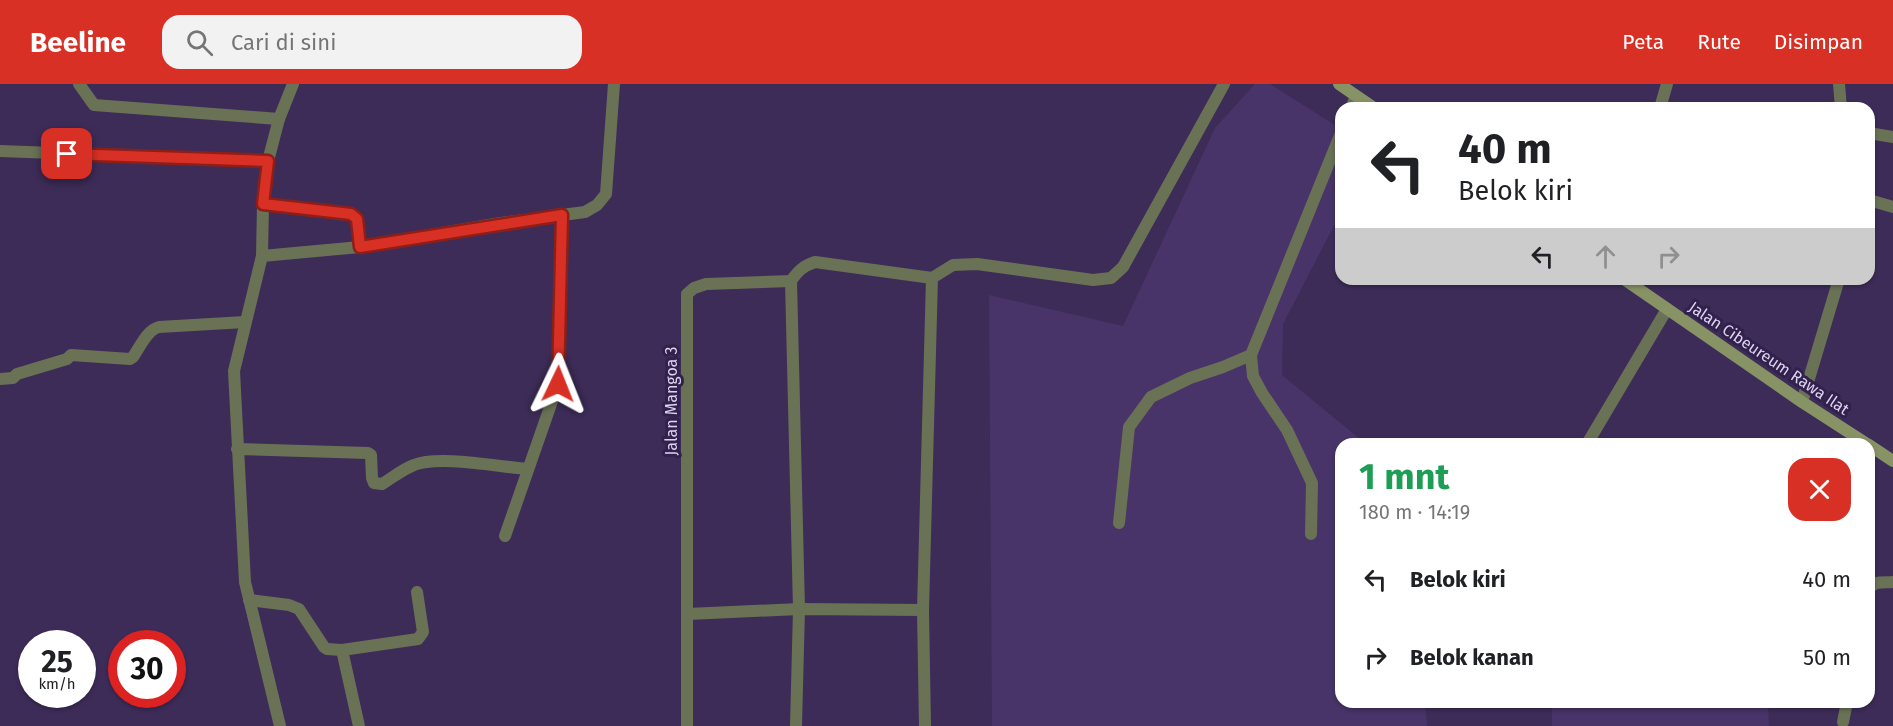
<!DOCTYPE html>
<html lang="id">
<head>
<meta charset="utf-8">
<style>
  :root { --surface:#fff; --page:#f2f2f2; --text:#202124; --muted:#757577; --accent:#d93025 }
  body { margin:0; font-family:"Fira Sans",sans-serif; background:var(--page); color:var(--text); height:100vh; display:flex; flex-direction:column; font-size:22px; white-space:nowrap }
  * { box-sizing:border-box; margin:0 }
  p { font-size:20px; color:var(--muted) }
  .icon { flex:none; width:33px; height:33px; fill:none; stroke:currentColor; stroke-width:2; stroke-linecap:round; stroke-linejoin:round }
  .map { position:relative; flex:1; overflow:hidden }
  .details { position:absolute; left:1335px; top:354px; width:540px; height:270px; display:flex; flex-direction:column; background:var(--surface); border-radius:18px; box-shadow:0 2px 4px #0004 }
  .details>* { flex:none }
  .banner { position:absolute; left:1335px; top:18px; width:540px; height:183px; border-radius:18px; box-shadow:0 2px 4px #0004; background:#fff; color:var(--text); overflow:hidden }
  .speed { position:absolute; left:18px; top:546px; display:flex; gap:12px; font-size:30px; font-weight:700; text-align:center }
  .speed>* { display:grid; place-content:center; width:78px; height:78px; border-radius:50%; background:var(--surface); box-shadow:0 2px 4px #0004; line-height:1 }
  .speed small { font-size:15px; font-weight:400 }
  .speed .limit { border:9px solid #d22; background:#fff; color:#111 }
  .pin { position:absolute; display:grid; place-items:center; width:51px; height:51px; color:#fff; margin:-26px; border-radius:12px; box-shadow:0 3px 9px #0006 }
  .me { position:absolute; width:66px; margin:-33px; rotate:2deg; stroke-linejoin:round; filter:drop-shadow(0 0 4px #0008) }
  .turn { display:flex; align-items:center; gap:21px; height:126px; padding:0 24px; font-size:27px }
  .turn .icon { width:78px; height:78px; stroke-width:2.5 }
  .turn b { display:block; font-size:42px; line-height:51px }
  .lanes { display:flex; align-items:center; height:57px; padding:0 24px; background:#0003; justify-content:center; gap:30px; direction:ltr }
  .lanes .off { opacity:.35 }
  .round { display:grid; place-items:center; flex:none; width:63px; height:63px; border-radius:18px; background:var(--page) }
  .overview { display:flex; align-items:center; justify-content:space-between; height:102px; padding:0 24px }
  h1 { font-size:36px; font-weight:700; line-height:45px; color:#1e9e55 }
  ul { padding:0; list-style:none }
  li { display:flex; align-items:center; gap:18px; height:78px; padding:0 24px }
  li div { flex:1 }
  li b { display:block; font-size:22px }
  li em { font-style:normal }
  header { display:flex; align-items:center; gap:36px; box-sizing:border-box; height:84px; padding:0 30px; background:var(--accent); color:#fff }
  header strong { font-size:28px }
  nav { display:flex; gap:33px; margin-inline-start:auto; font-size:21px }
  .search { width:420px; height:54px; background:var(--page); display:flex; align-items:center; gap:15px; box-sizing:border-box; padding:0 21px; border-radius:18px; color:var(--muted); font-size:22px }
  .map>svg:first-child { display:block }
</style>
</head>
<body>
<header>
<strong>Beeline</strong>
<div class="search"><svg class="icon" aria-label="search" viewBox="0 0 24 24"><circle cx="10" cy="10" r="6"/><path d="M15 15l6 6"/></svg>Cari di sini</div>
<nav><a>Peta</a><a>Rute</a><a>Disimpan</a></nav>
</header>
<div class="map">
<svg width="1893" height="642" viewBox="0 0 1893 642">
  <rect width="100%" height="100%" fill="#3d2c58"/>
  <g fill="#483468">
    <polygon points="1255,0 1270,0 1341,45 1341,128 1283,240 1282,291 1366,360 1341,360 1341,618 1425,618 1427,642 992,642 989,211 1123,242 1215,44"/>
    <polygon points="1552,618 1768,618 1769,642 1552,642"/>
  </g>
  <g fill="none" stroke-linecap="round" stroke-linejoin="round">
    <g stroke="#6a7255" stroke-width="12">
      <polyline points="1351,24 1356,12"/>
      <polyline points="1587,360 1667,225"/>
      <polyline points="1119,439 1129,343 1151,313 1190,294 1223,283 1251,271"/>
      <polyline points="1311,450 1312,399 1287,346 1262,309 1253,292 1251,271 1341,49"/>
    </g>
    <g stroke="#6a7255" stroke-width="12">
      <polyline points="79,0 94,21 279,35"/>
      <polyline points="1839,0 1841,24"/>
      <polyline points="1660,24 1667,0"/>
      <polyline points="1869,49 1893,53"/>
      <polyline points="0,67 268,77"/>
      <polyline points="1869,116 1893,123"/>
      <polyline points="263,120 351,131 357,135 360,163"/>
      <polyline points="262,172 360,163 501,139 585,128 597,121 606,110 614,0"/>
      <path d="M0,295L13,294L17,290L67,275L71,271L130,275L133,273C140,263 147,246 159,243L245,238"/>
      <polyline points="1802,318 1839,195"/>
      <path d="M237,365L368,369L371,371L372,394L374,399L382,400C392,394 403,385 414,381C439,371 499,383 528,385"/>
      <polyline points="505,452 558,300 562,131"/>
      <path d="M1869,505C1875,496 1884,499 1893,498"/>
      <polyline points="249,516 289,521 299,525 324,563 327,565 342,566 359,642"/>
      <polyline points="688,530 799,525 923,526"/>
      <polyline points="342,566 418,555 423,548 417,508"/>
      <polyline points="1843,638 1847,618"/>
      <polyline points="280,642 245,498 234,287 262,172 263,120 268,77 279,35 293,0"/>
      <polyline points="687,642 687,210 694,204 706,200 791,197"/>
      <path d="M796,642L799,525L791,197C798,187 803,182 815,178L932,194"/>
      <polyline points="925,642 923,526 932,194 953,181 977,180 1093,196 1111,194 1123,183 1224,0"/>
    </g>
    <g stroke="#879365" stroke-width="12">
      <polyline points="1339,0 1374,24"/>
      <polyline points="1624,195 1802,318 1867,360"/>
      <polyline points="1869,361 1893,377"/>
    </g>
  </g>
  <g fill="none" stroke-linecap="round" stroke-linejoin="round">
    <defs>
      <polyline id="route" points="67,70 268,77 263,120 351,130 357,135 360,163 562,131 558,300"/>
    </defs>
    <use href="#route" stroke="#8d1f18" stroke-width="15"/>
    <use href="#route" stroke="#d93025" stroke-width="10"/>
  </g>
  <g text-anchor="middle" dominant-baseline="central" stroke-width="6" stroke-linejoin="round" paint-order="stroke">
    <g font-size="16" fill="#dcd3ef" stroke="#33214d">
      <text transform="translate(1769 274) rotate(34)">Jalan Cibeureum Rawa Ilat</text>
      <text transform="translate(671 317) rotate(-90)">Jalan Mangoa 3</text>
    </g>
  </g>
</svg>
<div class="speed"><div>25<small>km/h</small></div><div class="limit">30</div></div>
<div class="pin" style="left:67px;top:70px;background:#d93025"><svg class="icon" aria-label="arrive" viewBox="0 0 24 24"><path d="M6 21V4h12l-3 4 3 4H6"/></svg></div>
<svg class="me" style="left:558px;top:300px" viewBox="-20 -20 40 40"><path d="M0-17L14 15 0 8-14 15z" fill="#d93025" stroke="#fff" stroke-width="4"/></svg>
<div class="banner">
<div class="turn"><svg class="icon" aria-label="left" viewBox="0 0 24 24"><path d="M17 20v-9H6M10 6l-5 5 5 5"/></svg><div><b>40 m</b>Belok kiri</div></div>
<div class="lanes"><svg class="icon" aria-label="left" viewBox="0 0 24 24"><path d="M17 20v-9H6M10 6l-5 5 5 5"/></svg><svg class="icon off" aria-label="ahead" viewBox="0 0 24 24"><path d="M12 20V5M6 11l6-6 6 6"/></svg><svg class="icon off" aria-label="right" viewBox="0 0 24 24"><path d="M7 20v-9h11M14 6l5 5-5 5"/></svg></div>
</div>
<section class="details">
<div class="overview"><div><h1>1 mnt</h1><p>180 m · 14:19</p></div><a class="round" style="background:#d93025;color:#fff"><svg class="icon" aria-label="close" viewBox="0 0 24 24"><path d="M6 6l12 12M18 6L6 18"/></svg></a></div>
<ul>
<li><svg class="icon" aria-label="left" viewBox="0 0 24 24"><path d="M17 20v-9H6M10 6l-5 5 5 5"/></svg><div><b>Belok kiri</b></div><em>40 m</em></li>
<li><svg class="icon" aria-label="right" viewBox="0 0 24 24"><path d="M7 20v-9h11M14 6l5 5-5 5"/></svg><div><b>Belok kanan</b></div><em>50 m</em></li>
</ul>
</section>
</div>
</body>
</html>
